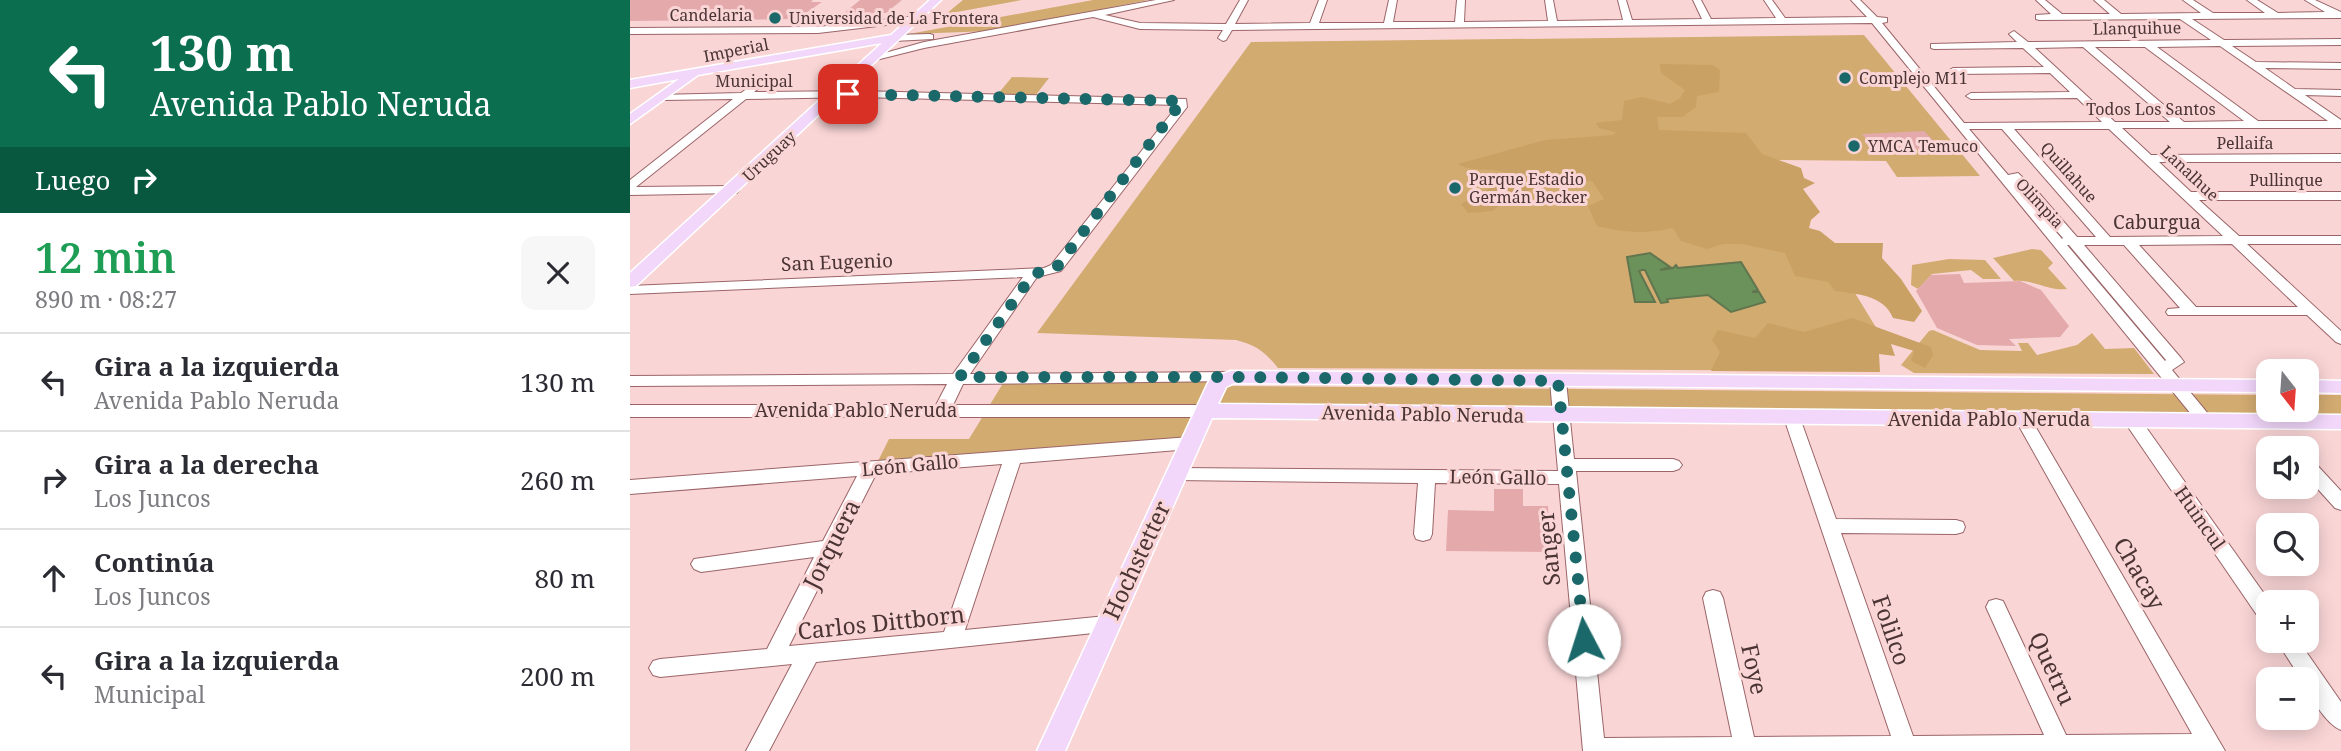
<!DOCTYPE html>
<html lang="es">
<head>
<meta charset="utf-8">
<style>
  :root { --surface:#fff; --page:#f7f7f7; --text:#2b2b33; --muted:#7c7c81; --line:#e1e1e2 }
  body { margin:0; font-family:"Noto Serif",serif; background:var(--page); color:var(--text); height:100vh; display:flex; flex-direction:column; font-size:26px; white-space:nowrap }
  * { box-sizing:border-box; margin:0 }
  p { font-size:23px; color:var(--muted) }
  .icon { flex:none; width:38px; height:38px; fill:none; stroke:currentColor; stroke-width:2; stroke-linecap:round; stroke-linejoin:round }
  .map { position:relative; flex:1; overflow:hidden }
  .sheet { display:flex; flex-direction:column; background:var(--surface); width:630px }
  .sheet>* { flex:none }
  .guide { background:#0b6e4f; color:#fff; overflow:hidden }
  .needle { width:46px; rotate:163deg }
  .buttons { position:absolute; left:1626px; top:359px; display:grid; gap:14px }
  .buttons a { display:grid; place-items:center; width:63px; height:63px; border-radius:14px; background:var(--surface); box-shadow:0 4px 18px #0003; font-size:35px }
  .pin { position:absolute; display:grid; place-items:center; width:60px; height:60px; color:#fff; margin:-30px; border-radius:14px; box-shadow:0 4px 10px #0006 }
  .me { position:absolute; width:77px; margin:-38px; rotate:355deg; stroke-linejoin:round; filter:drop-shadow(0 0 5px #0008) }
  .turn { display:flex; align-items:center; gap:24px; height:147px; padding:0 35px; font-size:32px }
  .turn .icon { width:91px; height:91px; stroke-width:2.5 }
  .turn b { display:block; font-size:49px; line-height:60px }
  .then { display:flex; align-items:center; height:66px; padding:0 35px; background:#0003; gap:14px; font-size:26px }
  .round { display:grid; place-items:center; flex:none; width:74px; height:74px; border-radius:14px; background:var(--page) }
  .head { display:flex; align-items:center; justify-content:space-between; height:119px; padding:0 35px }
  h1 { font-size:42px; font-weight:600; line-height:52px; color:#1e9e55 }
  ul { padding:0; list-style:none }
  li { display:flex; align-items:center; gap:21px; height:98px; padding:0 35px; border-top:2px solid var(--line) }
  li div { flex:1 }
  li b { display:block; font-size:26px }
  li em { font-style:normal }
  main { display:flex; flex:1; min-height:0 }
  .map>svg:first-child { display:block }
</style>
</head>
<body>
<main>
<section class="sheet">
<div class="guide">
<div class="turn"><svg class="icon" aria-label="left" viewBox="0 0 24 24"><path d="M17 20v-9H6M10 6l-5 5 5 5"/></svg><div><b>130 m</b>Avenida Pablo Neruda</div></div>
<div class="then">Luego<svg class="icon" aria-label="right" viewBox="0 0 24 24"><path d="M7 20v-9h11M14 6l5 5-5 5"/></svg></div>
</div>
<div class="head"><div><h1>12 min</h1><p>890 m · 08:27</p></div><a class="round"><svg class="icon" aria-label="close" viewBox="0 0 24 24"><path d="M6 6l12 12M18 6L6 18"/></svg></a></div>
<ul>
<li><svg class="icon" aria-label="left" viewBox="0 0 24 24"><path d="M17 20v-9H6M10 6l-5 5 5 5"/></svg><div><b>Gira a la izquierda</b><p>Avenida Pablo Neruda</p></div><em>130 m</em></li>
<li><svg class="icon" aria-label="right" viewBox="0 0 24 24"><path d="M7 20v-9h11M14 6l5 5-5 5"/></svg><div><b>Gira a la derecha</b><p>Los Juncos</p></div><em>260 m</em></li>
<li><svg class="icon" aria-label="ahead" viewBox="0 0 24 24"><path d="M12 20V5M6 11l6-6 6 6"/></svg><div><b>Continúa</b><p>Los Juncos</p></div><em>80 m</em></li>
<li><svg class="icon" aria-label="left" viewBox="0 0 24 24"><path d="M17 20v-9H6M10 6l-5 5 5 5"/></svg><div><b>Gira a la izquierda</b><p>Municipal</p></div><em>200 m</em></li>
</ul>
</section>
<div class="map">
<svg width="1711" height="751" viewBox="0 0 1711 751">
  <rect width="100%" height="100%" fill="#fad5d6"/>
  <g fill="#d2ab71">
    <polygon points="333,0 392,0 316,14"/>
    <polygon points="463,0 518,0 362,31 279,34"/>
    <path d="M1234,35L1350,176L1267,177L1256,161L1135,160L1140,216L1203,257L1250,334L1237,371L648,368C635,352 626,345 606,340L407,333L621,42Z"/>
    <polygon points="382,77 419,78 405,96 367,95"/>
    <path d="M1402,249L1411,250L1423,263L1418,268L1437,289C1418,291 1403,279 1384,281L1363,258Z"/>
    <polygon points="1319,259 1355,260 1371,279 1353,279 1341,270 1302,274 1288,289 1281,285 1282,265"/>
    <polygon points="1303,330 1350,350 1392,351 1388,343 1398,343 1407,355 1447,345 1462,333 1475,349 1504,348 1524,374 1284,373 1271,365 1299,331"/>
    <polygon points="586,379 555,440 246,465 259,439 339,439 375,380"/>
    <polygon points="602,386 1638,395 1638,410 1676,410 1677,395 1711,395 1711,418 583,405 589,389"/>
  </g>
  <g fill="#c9a164">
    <path d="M1030,64L1082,65L1090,70L1089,92L1067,96L1066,107L1052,117H1027L1029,130L1116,133L1132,154L1171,168L1174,178L1185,183L1173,189L1190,212L1181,220L1179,228L1190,231L1205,243H1253L1252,258L1271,279L1292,311L1284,322L1263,318C1254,295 1227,294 1205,291L1198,282L1165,276L1155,253L1112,244H1093L1077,249L1051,241L1043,228C1016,234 994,233 967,226L958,206L974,199L962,181C930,182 885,188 863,211L838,213L831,204L882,176C865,165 844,174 828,164L915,140L983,135L986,132L969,128L966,123L992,120L994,101L1012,97L1040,104L1050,98L1055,90L1031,73Z"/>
    <polygon points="1222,318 1301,347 1303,355 1295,368 1281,361 1284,351 1261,344 1265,356 1249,354 1250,372 1081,371 1090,352 1082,340 1088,330 1125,338 1138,323 1174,332"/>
  </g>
  <polygon fill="#6b925a" stroke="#61764f" stroke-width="2" points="1020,253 1040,267 1030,270 1043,268 1046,265 1048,268 1111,262 1128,290 1122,292 1129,292 1135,302 1101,312 1078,295 1037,299 1038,302 1031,303 1015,270 1012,270 1009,271 1025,302 1005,302 997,257"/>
  <g fill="#e4a9ab">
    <polygon points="0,0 183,0 181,2 192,2 167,19 0,21"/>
    <polygon points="230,0 272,0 256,13 213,14"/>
    <polygon points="1294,131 1311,148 1246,151 1232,134"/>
    <polygon points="1330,274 1334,283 1390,281 1411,290 1439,326 1430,337 1379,339 1386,346 1347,345 1307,328 1286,291 1301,275"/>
    <polygon points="864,489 893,489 893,506 918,506 921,552 816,551 818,510 864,511"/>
  </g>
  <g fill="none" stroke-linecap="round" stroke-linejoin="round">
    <defs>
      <g id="minor">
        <path d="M526,0H544L475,15L510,23L596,24L610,0H618L605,24L680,23L689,0H697L689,23H754L759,0H767L763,22H825L827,0H835L834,22L918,21L915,0H923L927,21L993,20L988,0H996L1002,20L1072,19L1063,0H1071L1081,19L1146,18L1134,0H1142L1155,18L1237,17L1221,0H1230L1247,17L1257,18V22L1252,23L1334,123L1472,122L1447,98L1341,99L1336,96L1341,93L1440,92L1420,73L1323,74L1318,71L1323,68L1414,67L1393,48L1304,49L1301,48V44L1387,42L1379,34L1384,31L1398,42L1581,40L1550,19L1409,20L1406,19V15L1421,14L1406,0H1415L1432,14H1480L1464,0H1474L1491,14L1571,13L1553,0H1563L1583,13H1635L1617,0H1627L1648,13L1695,12L1675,0H1685L1711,12V18L1562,19L1594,40L1711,39V45L1602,46L1626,62L1711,63V69L1635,68L1665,89L1711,90V96L1675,95L1711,120V128H1492L1521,155L1711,154V162H1529L1561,192H1711V200H1569L1609,236H1711V244H1617L1711,331V344L1706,342L1677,315H1538L1536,312L1538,309L1550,308L1494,245H1454L1551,358L1554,362L1542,370L1584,421L1576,427L1570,425L1242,23L602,30L596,40L593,41L588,38L593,30L510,29L463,17L294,48L242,61L237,58L294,42ZM1590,46L1698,121H1628L1527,47ZM1453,47L1540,122H1485L1405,48ZM1465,47H1515L1614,121L1554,122ZM1339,129H1372L1466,237H1447L1408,192L1388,173L1378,175ZM1384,129H1479L1593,236L1480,237ZM1386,185L1433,238L1432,239ZM1602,244L1668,307H1566L1509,245ZM1437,245H1439L1536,360L1535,361Z"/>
        <polygon points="287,16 290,17 290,21 188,33 0,34 0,28 188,27"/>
        <polygon points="300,34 303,35 303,39 264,41 259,38 264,35"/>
        <polygon points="136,75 141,78 124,92 228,91 556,99 557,107 431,271 407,277 340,374 601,372 607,373 609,377 607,381 333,384 323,405 576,405 584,411 576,417 0,417 0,405 306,405 317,384 0,386 0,376 323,374 393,277 0,294 0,286 414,268 421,265 548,105 228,97 116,99 6,187 103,186 109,190 107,193 0,195 0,180 103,99 32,100 27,97 28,95 111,93"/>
        <polygon points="928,376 936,381 944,459 1043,459 1049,461 1052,465 1049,469 1043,471 946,471 974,738 1102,737 1073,598 1076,592 1083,590 1090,592 1093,598 1124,737 1261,736 1154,418 1162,412 1170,418 1206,519 1326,520 1333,522 1335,527 1333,532 1326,534 1211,533 1283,736 1414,735 1356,607 1359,601 1366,599 1373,601 1436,735 1562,734 1385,419 1393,413 1401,419 1595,751 953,751 929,484 805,483 802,534 800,539 793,541 786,539 784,534 788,483 546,480 540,479 537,474 540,469 546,468 928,471 920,381"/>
        <polygon points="1502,414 1508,416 1640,602 1638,602 1638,624 1631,621 1496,424 1494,420 1496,416"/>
        <path d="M560,437L566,439L569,443L566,447L560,449L390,463L335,630L476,616L483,619L486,625L483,631L186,662L139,751H116L162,664L30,677L23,675L19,668L23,661L30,659L137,649L184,557L71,572L64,569L61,564L64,559L193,541L227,476L0,494V480ZM372,464L314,632L159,646L246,474Z"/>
        <polygon points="1680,462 1686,464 1711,491 1711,510 1705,508 1676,476 1676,463"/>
        <path d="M1646,640H1668L1711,702V730C1697,725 1676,694 1676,679H1671Z"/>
      </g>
      <g id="major">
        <polygon points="300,0 311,0 6,286 0,287 0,273 252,43 68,75 0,124 0,114 49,79 0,88 0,80 261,35"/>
        <polygon points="601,371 1638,380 1638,392 604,383 596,387 588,404 1711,415 1711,429 582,418 435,751 407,751 578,383 581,378"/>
        <polygon points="1676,380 1711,381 1711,393 1676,392"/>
      </g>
    </defs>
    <use href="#minor" stroke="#9b6568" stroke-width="2"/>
    <use href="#major" stroke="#fff" stroke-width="3"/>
    <use href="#minor" fill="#fff" fill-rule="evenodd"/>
    <use href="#major" fill="#f2d7fb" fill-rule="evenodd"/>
  </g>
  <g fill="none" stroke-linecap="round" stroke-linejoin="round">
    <polyline stroke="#1a6869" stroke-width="12" stroke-dasharray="0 21.6" points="218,94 552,101 426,268 403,274 330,377 605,377 928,381 954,640"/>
  </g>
  <g fill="#1a6869" stroke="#fad5d6" stroke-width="2.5">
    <circle cx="145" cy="18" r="7"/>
    <circle cx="1215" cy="78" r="7"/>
    <circle cx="1224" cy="146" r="7"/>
    <circle cx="825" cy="188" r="7"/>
  </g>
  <g text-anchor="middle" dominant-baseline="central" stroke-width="6" stroke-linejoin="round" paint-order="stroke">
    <g font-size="16" fill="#4b3434" stroke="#fad5d6">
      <text x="81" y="15">Candelaria</text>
      <text transform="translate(1507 28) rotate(-1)">Llanquihue</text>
      <text transform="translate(106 50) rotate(-11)">Imperial</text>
      <text x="124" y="81">Municipal</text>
      <text x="1521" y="109">Todos Los Santos</text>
      <text x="1615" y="143">Pellaifa</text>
      <text transform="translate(139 156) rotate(-43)">Uruguay</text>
      <text transform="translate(1439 172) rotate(48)">Quillahue</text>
      <text transform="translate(1560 173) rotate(43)">Lanalhue</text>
      <text x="1656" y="180">Pullinque</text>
      <text transform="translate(1410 203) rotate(47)">Olimpia</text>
    </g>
    <g font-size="16" fill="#4b3434" stroke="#fad5d6" text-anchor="start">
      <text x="159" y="18">Universidad de La Frontera</text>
      <text x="1229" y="78">Complejo M11</text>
      <text x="1238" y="146">YMCA Temuco</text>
      <text x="839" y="179">Parque Estadio<tspan x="839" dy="18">Germán Becker</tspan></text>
    </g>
    <g font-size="19" fill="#4b3434" stroke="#fad5d6">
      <text x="1527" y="222">Caburgua</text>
      <text transform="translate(207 262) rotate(-2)">San Eugenio</text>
      <text x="226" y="410">Avenida Pablo Neruda</text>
      <text transform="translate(793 414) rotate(1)">Avenida Pablo Neruda</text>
      <text x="1359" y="419">Avenida Pablo Neruda</text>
      <text transform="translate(280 465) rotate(-5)">León Gallo</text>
      <text transform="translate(868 477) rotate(1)">León Gallo</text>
      <text transform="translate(1570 518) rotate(55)">Huincul</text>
    </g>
    <g font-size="23" fill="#4b3434" stroke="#fad5d6">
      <text transform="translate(201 544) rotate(-63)">Jorquera</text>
      <text transform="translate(918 548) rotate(-95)">Sanger</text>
      <text transform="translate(506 560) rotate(-65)">Hochstetter</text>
      <text transform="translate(1510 573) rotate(60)">Chacay</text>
      <text transform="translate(251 622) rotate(-6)">Carlos Dittborn</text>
      <text transform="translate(1262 630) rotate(71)">Folilco</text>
      <text transform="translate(1423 668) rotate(65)">Quetru</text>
      <text transform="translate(1125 669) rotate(78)">Foye</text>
    </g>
  </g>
</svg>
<div class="buttons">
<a><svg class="needle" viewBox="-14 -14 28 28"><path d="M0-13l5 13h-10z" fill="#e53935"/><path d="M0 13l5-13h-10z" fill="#7c7c81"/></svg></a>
<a><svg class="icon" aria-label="sound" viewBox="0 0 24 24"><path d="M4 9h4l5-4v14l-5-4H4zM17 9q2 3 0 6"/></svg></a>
<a><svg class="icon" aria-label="search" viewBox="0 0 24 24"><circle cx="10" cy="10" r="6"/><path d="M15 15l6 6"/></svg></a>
<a>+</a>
<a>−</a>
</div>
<div class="pin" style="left:218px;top:94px;background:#d93025"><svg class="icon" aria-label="arrive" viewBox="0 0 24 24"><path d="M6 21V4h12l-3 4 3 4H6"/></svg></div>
<svg class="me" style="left:954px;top:640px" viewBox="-20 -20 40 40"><circle r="19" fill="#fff"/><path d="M0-13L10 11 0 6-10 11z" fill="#1a6869"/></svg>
</div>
</main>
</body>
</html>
